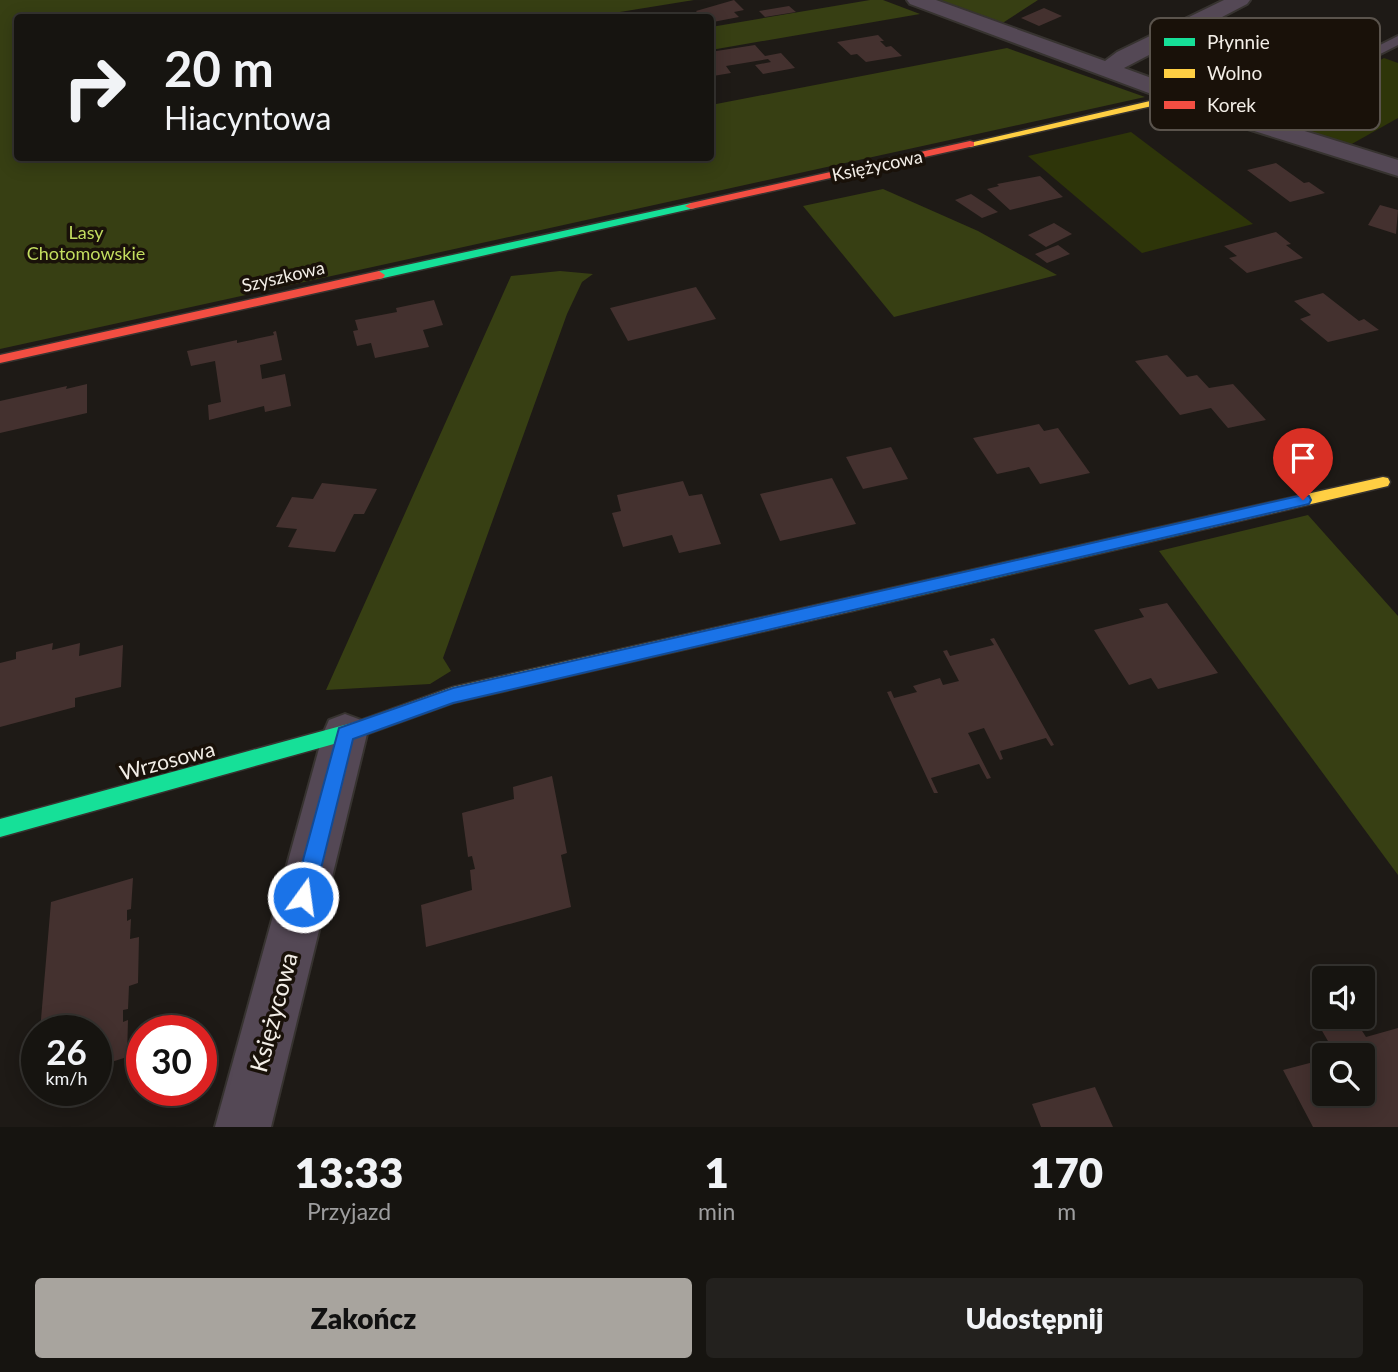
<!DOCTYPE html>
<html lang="pl">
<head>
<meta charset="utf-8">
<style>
  :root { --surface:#161410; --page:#23211e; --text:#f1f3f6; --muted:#9e9e9f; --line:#353330; --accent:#a8a49e }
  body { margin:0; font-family:Lato,sans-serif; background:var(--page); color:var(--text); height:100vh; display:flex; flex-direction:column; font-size:26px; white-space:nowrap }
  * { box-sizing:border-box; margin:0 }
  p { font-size:23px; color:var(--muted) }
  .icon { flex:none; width:38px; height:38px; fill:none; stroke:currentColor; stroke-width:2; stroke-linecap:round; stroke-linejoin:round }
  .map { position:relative; height:1127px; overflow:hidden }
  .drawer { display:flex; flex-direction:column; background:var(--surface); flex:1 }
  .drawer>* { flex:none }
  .top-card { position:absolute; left:14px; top:14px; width:700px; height:147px; border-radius:7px; box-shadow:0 4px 18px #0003,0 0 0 2px var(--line); background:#161410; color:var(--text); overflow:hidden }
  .controls { position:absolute; left:1312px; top:966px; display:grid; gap:14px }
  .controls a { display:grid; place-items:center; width:63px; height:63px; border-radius:7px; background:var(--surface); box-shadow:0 4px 18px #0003,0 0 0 2px var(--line); font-size:35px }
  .speed { position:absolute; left:21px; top:1015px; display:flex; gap:14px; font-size:35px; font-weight:700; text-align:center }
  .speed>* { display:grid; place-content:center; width:91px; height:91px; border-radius:50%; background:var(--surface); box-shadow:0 4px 18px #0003,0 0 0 2px var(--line); line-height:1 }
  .speed small { font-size:18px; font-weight:400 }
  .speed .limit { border:10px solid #d22; background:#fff; color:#111 }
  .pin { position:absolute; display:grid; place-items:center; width:60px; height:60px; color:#fff; margin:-72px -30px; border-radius:50% 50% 50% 0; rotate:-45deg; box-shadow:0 0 7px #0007 }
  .pin .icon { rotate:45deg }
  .me { position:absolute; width:77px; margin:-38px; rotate:14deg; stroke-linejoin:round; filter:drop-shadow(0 0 5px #0008) }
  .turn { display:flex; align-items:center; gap:24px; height:147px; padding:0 35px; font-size:32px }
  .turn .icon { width:91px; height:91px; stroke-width:2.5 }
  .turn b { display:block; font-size:49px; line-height:60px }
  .eta { display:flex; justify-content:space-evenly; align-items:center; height:119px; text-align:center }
  .eta b { font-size:42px; font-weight:800; line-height:49px }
  .primary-button { display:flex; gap:14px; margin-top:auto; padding:14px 35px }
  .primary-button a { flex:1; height:80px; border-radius:7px; background:var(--accent); color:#111; font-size:28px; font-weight:800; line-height:80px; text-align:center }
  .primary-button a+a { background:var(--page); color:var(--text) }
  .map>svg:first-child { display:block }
</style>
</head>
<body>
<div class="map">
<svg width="1398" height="1127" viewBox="0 0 1398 1127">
  <rect width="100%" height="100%" fill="#1e1a16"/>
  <g fill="#2e3509">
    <polygon points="1384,58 1398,63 1398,118 1350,145 1282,123 1278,116"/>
    <polygon points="1131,132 1253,224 1142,253 1028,156"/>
  </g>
  <g fill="#373f13">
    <polygon points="0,0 694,0 589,17 585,13 560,18 18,18 18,158 710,158 711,105 1007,48 1145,97 0,349"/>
    <polygon points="870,0 883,0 920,14 711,50 711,27"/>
    <polygon points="929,0 1038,0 998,26"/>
    <polygon points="883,189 978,231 1057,275 894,317 803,206"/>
    <polygon points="560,271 593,274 582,282 567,314 443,658 451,671 430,684 326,690 511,276"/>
    <polygon points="1308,515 1398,616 1398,875 1159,551"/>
  </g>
  <g fill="#44312f">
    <polygon points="734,0 744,10 734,12 739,17 713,22 710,18 702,18 696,11"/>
    <polygon points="789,6 796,12 765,17 759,11"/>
    <polygon points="1044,8 1062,16 1039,26 1021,18"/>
    <polygon points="878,35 884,41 880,41 886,47 891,46 902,56 866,62 857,54 851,55 837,42"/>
    <polygon points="755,45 765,56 781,53 795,68 763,74 755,65 771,62 768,59 726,66 731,73 713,76 710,73 710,52"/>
    <polygon points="1276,163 1304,183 1309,182 1325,193 1290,202 1247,170"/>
    <polygon points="1040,176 1063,197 1010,210 987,189 999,186 997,184"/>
    <polygon points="971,194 998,212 982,218 955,200"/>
    <polygon points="1380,205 1398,210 1396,234 1368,225"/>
    <polygon points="1054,223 1072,234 1046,247 1028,235"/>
    <polygon points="1276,232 1291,244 1286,245 1303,258 1247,273 1229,258 1237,256 1224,246"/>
    <polygon points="1058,245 1070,254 1047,263 1035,254"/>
    <polygon points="696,287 716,319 628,341 610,308"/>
    <polygon points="1323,293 1359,321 1364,319 1379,330 1328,342 1300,319 1311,315 1294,301"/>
    <polygon points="434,300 443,325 423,330 429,347 375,358 371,343 357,346 353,331 358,330 355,320 397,312 396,308"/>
    <polygon points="276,331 282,360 260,365 262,379 285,374 291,406 265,412 264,406 209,420 208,405 221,402 215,361 191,366 187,351 237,340 237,343 274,335 273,332"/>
    <polygon points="1167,355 1187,377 1197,375 1209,388 1233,384 1266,420 1228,428 1211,408 1180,415 1135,361"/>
    <polygon points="87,384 87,413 0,433 0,401 67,386 66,389"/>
    <polygon points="1039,424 1044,431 1058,428 1090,473 1040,484 1029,467 997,474 973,438"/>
    <polygon points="891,447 908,479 863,489 846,457"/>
    <polygon points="832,478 856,524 780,541 760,494"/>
    <polygon points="683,481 689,496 702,494 721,544 679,553 672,535 623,547 612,513 621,511 617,495"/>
    <polygon points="322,483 377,489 364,514 354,514 335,552 288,547 297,529 276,527 292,497 313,499"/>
    <polygon points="1167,603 1218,673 1158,689 1151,678 1129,685 1094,630 1144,617 1139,609"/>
    <polygon points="994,638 1054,745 1051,746 1046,738 1000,751 1003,759 1000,760 984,728 968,733 991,778 987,779 979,764 931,778 938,793 934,793 887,692 891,691 894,698 917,692 913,686 940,678 943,685 959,681 943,651 947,650 950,656 994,645 990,639"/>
    <polygon points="53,643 52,650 80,643 79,656 123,645 121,687 75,698 75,707 0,727 0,663 16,659 16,652"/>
    <polygon points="552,776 567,853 561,855 571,907 426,947 421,905 472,890 470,870 475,869 472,856 468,857 462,813 514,799 513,787"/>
    <polygon points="133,878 131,909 127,910 127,921 131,919 130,939 139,937 138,983 129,986 128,1009 123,1010 123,1022 128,1020 127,1057 96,1067 96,1031 40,1031 51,902"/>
    <polygon points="1355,1020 1366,1037 1398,1028 1398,1127 1313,1127 1283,1070 1325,1059 1325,1094 1363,1094 1363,1055 1336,1055 1321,1029"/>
    <polygon points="1095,1087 1113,1127 1041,1127 1032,1104"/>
  </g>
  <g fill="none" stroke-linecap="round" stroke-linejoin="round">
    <defs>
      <polygon id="lane" points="1398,36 1398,45 1246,122 1241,124 1233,119"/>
      <g id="street">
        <polygon points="907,0 936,0 1105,61 1117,52 1224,0 1250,0 1247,4 1124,68 1250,114 1398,160 1398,176 1232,124 910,4"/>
        <polygon points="345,714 361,720 367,734 271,1127 215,1127 323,734 329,720"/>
      </g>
      <g id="fast">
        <polygon points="691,203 695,204 695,208 379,279 373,275 379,271"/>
        <polygon points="1209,516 1217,522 1209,528 852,611 846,609 844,604 846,599 852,597"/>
        <polygon points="359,721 365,723 368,729 365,735 359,737 0,837 0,819"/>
      </g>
      <g id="slow">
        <polygon points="1180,94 1185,97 1183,99 970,147 965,144"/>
        <polygon points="1383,477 1388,478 1390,482 1388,486 1209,528 1201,522 1209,516"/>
        <polygon points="852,597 858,599 860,604 858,609 852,611 453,703 359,737 353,735 350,729 353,723 453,687"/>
      </g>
      <g id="jam">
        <polygon points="970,141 974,142 974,146 691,209 685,206 691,203"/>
        <polygon points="379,271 385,275 383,278 0,363 0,355"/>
      </g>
    </defs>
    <use href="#lane" stroke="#373330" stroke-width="4"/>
    <use href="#street" stroke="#373330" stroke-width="4"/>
    <use href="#fast" stroke="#373330" stroke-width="3"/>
    <use href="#slow" stroke="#373330" stroke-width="3"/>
    <use href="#jam" stroke="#373330" stroke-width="3"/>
    <use href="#lane" fill="#544855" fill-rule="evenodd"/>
    <use href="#street" fill="#544855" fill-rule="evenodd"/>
    <use href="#fast" fill="#16e098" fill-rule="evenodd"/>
    <use href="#slow" fill="#ffcf43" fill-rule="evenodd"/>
    <use href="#jam" fill="#f24e42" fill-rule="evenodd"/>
  </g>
  <polygon fill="#1a73e8" stroke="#114b97" stroke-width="2" points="1303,495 1309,496 1311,500 1309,504 453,703 353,739 314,897 311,904 303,907 296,904 293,897 339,728 453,688"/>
  <g text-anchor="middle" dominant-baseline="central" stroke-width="7" stroke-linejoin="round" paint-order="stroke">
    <g font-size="18" fill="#f3eee7" stroke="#191109">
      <text transform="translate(877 165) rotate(-12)">Księżycowa</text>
      <text transform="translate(283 276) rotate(-13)">Szyszkowa</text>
    </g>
    <g font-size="18" fill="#c3dd5f" stroke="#191109">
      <text x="86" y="232">Lasy<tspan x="86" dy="21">Chotomowskie</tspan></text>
    </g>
    <g font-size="21" fill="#f3eee7" stroke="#191109">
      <text transform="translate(167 760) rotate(-15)">Wrzosowa</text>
    </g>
    <g font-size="24" fill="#f3eee7" stroke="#191109">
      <text transform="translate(273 1012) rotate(-75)">Księżycowa</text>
    </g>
  </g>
  <rect x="1150" y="18" width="230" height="112" rx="10" fill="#191109" stroke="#5a534c" stroke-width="2"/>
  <rect x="1164" y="38" width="31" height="8" fill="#16e098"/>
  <rect x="1164" y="69" width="31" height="9" fill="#ffcf43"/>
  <rect x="1164" y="101" width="31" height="8" fill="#f24e42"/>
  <g font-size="19" fill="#f3eee7">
    <text x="1207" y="49">Płynnie</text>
    <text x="1207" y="80">Wolno</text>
    <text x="1207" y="112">Korek</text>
  </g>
</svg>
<div class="controls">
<a><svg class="icon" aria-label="sound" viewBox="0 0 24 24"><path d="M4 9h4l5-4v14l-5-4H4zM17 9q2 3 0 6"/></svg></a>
<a><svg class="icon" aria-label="search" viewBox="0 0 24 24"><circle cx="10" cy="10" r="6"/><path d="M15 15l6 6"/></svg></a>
</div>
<div class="speed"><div>26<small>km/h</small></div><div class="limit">30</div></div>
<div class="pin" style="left:1303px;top:500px;background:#d93025"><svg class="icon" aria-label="arrive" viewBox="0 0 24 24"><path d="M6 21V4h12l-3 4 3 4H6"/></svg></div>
<svg class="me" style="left:303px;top:897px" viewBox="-20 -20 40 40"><circle r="17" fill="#1a73e8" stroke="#fff" stroke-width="3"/><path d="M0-11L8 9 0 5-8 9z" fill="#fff"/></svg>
<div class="top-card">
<div class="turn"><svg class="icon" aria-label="right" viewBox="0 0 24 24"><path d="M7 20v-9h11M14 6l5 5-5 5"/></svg><div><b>20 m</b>Hiacyntowa</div></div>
</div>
</div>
<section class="drawer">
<div class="eta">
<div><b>13:33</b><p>Przyjazd</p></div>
<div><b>1</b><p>min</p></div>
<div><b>170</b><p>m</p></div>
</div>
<div class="primary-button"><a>Zakończ</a><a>Udostępnij</a></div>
</section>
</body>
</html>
